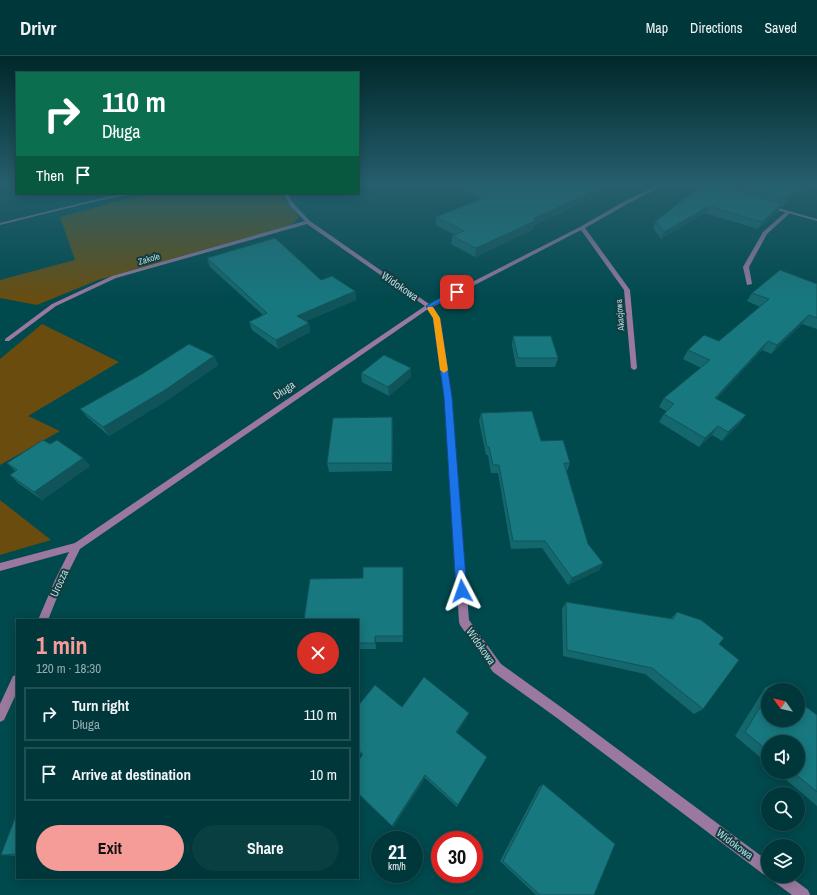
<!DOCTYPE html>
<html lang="en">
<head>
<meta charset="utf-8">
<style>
  :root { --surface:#00373a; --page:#0a3f42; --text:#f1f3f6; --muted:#95acaf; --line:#225154; --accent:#f59b98 }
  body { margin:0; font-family:"Archivo Narrow",sans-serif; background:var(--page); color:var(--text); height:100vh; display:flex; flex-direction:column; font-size:15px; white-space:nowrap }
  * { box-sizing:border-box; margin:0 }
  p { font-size:13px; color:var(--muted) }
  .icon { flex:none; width:22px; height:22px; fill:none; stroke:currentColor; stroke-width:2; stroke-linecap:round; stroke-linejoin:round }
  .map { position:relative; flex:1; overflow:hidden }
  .details { position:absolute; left:16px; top:563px; width:343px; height:260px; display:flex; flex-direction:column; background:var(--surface); border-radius:0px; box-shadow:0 2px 10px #0003,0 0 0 1px var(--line) }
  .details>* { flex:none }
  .top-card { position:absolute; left:16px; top:16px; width:343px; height:122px; border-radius:0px; box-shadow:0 2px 10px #0003,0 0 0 1px var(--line); background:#0b6e4f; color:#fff; overflow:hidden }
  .needle { width:26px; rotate:304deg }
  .controls { position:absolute; left:761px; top:627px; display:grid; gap:8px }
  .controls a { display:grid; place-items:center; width:44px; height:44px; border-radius:50%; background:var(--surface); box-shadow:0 2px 10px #0003,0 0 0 1px var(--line); font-size:20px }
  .speed { position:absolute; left:371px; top:775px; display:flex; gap:8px; font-size:20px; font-weight:700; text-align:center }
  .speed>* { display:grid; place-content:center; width:52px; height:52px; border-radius:50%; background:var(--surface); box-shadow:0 2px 10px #0003,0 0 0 1px var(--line); line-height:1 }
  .speed small { font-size:10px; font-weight:400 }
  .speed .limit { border:6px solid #d22; background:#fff; color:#111 }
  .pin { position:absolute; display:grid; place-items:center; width:34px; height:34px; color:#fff; margin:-17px; border-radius:8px; box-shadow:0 2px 6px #0006 }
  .me { position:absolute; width:44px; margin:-22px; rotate:356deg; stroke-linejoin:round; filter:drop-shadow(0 0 3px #0008) }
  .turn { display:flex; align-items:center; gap:14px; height:84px; padding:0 20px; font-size:18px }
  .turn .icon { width:52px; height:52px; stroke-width:2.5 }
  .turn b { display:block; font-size:28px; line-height:34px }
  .then { display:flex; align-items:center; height:38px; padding:0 20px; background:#0003; gap:8px; font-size:15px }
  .round { display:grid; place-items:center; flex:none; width:42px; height:42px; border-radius:21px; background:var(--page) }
  .overview { display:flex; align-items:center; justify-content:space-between; height:68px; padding:0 20px }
  h1 { font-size:24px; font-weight:700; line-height:30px; color:var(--accent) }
  .primary-button { display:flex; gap:8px; margin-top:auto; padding:8px 20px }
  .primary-button a { flex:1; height:46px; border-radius:24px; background:var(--accent); color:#111; font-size:16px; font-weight:700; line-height:46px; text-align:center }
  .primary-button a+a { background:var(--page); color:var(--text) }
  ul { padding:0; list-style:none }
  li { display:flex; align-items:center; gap:12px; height:54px; margin:0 8px 6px; padding:0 12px; border:2px solid var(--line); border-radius:0px }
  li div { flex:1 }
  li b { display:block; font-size:15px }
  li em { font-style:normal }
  header { display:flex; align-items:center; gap:24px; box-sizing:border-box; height:56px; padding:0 20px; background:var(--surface); border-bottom:1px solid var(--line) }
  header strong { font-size:19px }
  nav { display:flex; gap:22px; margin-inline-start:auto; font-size:14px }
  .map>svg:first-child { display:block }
</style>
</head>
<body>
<header>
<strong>Drivr</strong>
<nav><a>Map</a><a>Directions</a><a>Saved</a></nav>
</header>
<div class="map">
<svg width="817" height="839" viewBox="0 0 817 839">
  <rect width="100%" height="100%" fill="#00494d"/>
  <g fill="#6a4d0e">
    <polygon points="164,137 282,137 285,145 299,161 291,169 98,224 37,249 0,242 0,224 75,204 60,161 131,142"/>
    <polygon points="42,268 119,306 28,360 60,375 0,409 0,303"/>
    <polygon points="0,444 51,484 0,499"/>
  </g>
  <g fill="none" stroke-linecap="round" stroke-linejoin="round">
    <polygon fill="#9b799f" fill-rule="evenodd" points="787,155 791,156 767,178 749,211 752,228 747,229 743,211 763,176"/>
    <g fill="#9b799f" fill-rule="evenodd">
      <polygon points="661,128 667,128 629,147 585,172 630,234 637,312 636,313 634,314 631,312 624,234 581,174 432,251 440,262 451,341 469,564 501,608 565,654 768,805 768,820 763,818 557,662 493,616 460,569 459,566 445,341 434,262 428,253 80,493 62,529 48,564 38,564 55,524 69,496 0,515 0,507 75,487 425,250 307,168 116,222 56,250 9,285 5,285 5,283 52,248 112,220 305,165 290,150 283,137 287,137 294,148 310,165 429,248 580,171 625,145"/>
      <polygon points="692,128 700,128 713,133 711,134"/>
      <polygon points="129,137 138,137 97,145 0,169 0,167 97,143"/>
      <polygon points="768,149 817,163 817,165 766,151 766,150"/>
      <polygon points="17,619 17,636 4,664 0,666 0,648 13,620"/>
      <polygon points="771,820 789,820 808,834 810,839 792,839 773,825"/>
    </g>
  </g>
  <g fill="#14676d">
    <polygon points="452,128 623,128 606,137 534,169 534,173 475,201 451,188 452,180 455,179 436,169 436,161 482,143 452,130"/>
    <polygon points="703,128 817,128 805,138 797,136 782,151 780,150 778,155 758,173 705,157 661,183 653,172 656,165"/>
    <polygon points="207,202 321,224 355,235 356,244 306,265 309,267 310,276 278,293 252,274 249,266 263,259 210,211"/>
    <polygon points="817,228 817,273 802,268 771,298 762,294 716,343 746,359 739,368 722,385 712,379 699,391 659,366 664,358 666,355 659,351 664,342 701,312 683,303 688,294 719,285 760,251 747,245 752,237"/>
    <polygon points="513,280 558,302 555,311 516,311 512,289"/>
    <polygon points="214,300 218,309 169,343 109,380 87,361 80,353"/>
    <polygon points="361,317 411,321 389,340 362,326"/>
    <polygon points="481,357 541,385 570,407 567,415 566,415 588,488 603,507 599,514 568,529 542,492 511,493 498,417 491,417 488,399 486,399 479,365"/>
    <polygon points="393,370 392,415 329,416 327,407"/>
    <polygon points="50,388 83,402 90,410 42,444 18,427 10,419 15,415 7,407"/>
    <polygon points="403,511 403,586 376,586 376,593 358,593 358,564 363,522"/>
    <polygon points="566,546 670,563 677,556 719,588 703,653 694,658 645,618 563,600 562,553"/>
    <polygon points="775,627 784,634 768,634 768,664 817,659 817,750 777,716 798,716 768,686 768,708 735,680 765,632"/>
    <polygon points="358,650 402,651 467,661 457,677 458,749 457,751 425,722 393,771 358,738 358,705 362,699 358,696"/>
    <polygon points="543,728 594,839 536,839 500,805 539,731"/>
    <polygon points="17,757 17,800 1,799"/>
  </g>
  <g fill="#105459">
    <polygon points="611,128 623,128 606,137 534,169 534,173 475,201 476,192 534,162"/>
    <polygon points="812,128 817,128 805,138 809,131"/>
    <polygon points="802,129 797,136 782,151 786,143"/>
    <polygon points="782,148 778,155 758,173 762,166"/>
    <polygon points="709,150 705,157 661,183 664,176"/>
    <polygon points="355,235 356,244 299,268 297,260"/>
    <polygon points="809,259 802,268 771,298 777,289"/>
    <polygon points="309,267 310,276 278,293 276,284"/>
    <polygon points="768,285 762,294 709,351 715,342"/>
    <polygon points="214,300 218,309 169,343 109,380 103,371"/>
    <polygon points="411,312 411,321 389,340 388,331"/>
    <polygon points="746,359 739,368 722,385 728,376"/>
    <polygon points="392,361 393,370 392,415"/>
    <polygon points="718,370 712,379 699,391 705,382"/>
    <polygon points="83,402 90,410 42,444 34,436"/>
    <polygon points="603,507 599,514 568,529 572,522"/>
    <polygon points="375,580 376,586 376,593 375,587"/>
    <polygon points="469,657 467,661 455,680 456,676"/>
    <polygon points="425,719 425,722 393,771 392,770"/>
  </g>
  <g fill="#17787f" stroke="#105459">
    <polygon points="466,128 611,128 534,162 535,165 476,192 452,180 464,175 436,161 491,139"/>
    <polygon points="703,128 715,128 782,148 762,166 709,150 664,176 656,165"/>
    <polygon points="734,128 812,128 809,131 802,129 786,143"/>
    <polygon points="275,182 321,224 332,220 355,235 297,260 309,267 276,284 249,266 267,257 207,202"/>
    <polygon points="780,214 817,228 817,262 809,259 777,289 768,285 715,342 746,359 728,376 718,370 705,382 664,358 674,348 664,342 710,304 688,294 704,279 719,285 769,243 752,237"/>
    <polygon points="513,280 551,280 558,302 518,302"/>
    <polygon points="189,288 214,300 165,334 103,371 80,353 142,318"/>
    <polygon points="384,299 411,312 388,331 361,317"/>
    <polygon points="532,355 541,385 563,384 570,407 564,407 588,488 603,507 572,522 545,485 513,485 499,409 493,409 489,391 487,391 481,357"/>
    <polygon points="392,361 392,407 327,407 333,362"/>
    <polygon points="43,384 50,388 57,384 83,402 34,436 10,419 17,414 7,407"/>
    <polygon points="363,511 403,511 403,580 375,580 375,587 358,587 358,564 304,564 310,523 363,522"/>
    <polygon points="566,546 673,563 677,556 701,564 724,582 719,588 739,604 703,653 652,612 567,594"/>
    <polygon points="424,621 469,657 456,676 487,701 458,749 425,719 392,770 358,737 358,705 363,698 358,694 358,650 375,629 402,651"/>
    <polygon points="775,627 784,634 771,634"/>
    <polygon points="768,638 768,664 798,664 798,645 817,659 817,736 793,716 798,716 798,686 768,686 768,695 745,676"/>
    <polygon points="543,728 615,788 594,839 540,839 503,805"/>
    <polygon points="17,757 17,798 1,799"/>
  </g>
  <linearGradient id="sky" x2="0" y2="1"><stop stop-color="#00282a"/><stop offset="0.52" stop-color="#265f6d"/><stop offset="1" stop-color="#265f6d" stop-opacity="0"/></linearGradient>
  <rect width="817" height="246" fill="url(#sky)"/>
  <polygon fill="#1a73e8" stroke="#114b97" points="454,234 460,236 432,250 440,262 452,341 467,535 466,539 462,540 458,539 456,535 444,341 433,262 426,250"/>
  <polygon fill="#f59e0b" points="428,251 433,251 440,262 448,314 444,317 440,314 433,262 427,253"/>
  <g text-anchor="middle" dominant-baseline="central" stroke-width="4" stroke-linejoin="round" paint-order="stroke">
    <g font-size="9" fill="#acdfe3" stroke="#173b3e">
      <text transform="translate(149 203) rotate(-16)">Zakole</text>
      <text transform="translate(620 259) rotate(-95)">Akacjowa</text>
    </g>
    <g font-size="11" fill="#acdfe3" stroke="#173b3e">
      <text transform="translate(400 230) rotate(35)">Widokowa</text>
      <text transform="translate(284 334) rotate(-34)">Długa</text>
      <text transform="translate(59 527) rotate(-66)">Urocza</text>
      <text transform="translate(481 590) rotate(55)">Widokowa</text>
      <text transform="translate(735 788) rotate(37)">Widokowa</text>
    </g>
  </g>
</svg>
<div class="controls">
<a><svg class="needle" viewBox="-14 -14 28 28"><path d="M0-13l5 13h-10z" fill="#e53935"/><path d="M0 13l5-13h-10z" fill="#95acaf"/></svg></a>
<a><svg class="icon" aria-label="sound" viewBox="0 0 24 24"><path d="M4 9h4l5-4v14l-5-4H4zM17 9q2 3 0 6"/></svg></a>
<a><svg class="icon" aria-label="search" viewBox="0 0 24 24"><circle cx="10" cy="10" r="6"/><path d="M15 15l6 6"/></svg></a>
<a><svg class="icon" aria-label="layers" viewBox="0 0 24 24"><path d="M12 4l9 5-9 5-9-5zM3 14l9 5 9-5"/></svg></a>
</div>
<div class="speed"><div>21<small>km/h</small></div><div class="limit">30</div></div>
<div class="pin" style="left:457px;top:236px;background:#d93025"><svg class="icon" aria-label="arrive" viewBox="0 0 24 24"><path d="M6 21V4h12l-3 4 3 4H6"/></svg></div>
<svg class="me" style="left:462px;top:535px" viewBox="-20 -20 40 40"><path d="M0-17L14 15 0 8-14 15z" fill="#1a73e8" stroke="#fff" stroke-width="4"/></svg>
<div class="top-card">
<div class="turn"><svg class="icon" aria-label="right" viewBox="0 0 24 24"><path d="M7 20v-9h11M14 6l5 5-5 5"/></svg><div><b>110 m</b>Długa</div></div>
<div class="then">Then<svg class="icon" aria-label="arrive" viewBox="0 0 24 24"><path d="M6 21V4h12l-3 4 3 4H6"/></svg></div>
</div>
<section class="details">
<div class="overview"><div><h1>1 min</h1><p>120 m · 18:30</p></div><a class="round" style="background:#d93025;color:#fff"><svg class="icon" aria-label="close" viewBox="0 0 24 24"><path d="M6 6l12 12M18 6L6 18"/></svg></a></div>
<ul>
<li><svg class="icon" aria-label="right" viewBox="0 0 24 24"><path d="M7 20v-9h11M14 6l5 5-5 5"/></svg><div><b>Turn right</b><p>Długa</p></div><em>110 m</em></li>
<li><svg class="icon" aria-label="arrive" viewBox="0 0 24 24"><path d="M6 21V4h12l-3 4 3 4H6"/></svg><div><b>Arrive at destination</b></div><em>10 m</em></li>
</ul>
<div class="primary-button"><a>Exit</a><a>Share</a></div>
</section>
</div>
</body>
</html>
